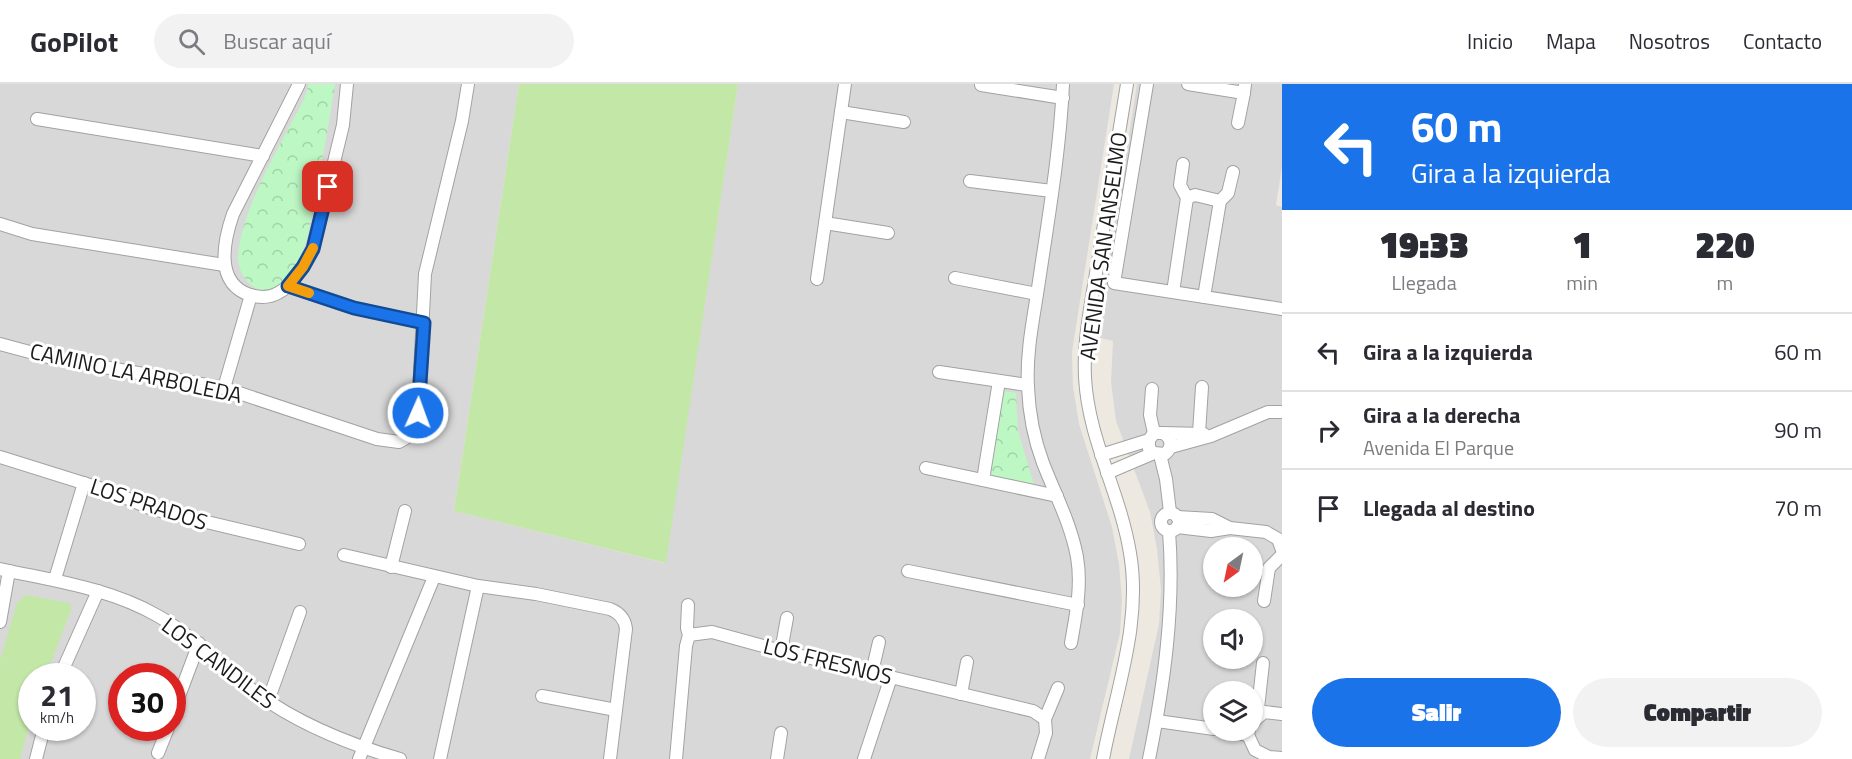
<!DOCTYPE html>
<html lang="es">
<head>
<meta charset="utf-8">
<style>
  :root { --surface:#fff; --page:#f2f2f3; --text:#2b2b33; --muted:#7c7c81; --line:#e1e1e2; --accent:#1a73e8 }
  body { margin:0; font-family:"Titillium Web",sans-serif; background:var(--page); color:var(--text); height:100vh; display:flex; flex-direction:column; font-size:22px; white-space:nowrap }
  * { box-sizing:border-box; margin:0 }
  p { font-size:20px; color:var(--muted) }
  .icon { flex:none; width:33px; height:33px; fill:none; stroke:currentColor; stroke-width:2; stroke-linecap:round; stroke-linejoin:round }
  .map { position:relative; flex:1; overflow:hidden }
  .details { display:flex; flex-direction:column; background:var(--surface); width:570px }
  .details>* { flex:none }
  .top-card { background:#1a73e8; color:#fff; overflow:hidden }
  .needle { width:39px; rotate:213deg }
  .controls { position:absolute; left:1203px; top:453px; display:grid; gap:12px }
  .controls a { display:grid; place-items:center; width:60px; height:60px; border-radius:50%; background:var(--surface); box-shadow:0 2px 4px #0004; font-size:30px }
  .speed { position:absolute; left:18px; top:579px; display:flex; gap:12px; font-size:30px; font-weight:700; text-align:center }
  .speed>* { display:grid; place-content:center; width:78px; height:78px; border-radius:50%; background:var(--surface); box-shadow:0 2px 4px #0004; line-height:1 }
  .speed small { font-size:15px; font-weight:400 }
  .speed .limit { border:9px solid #d22; background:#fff; color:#111 }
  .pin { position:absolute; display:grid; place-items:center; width:51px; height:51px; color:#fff; margin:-26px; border-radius:12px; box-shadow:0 3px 9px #0006 }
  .me { position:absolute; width:66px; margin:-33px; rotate:2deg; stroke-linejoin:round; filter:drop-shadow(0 0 4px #0008) }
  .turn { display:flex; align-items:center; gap:21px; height:126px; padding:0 30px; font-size:27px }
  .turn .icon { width:78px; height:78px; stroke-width:2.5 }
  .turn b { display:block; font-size:42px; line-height:51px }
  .eta { display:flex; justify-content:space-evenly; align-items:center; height:102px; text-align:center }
  .eta b { font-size:36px; font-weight:800; line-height:42px }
  .action { display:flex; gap:12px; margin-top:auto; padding:12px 30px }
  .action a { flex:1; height:69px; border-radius:36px; background:var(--accent); color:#fff; font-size:24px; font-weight:800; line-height:69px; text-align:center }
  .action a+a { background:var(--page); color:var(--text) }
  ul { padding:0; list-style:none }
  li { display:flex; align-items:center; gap:18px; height:78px; padding:0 30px; border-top:2px solid var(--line) }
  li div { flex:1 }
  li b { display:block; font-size:22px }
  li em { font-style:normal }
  header { display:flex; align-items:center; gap:36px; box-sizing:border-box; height:84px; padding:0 30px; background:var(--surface); border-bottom:2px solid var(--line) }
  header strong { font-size:28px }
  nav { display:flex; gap:33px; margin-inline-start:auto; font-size:21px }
  .search { width:420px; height:54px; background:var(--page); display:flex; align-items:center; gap:15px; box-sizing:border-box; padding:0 21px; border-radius:33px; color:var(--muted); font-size:22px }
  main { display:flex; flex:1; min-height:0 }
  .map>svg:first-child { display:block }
</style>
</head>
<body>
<header>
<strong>GoPilot</strong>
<div class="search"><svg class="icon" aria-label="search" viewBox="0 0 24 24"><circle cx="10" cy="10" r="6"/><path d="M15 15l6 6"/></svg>Buscar aquí</div>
<nav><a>Inicio</a><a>Mapa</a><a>Nosotros</a><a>Contacto</a></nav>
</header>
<main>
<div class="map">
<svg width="1282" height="675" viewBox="0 0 1282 675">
  <defs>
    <pattern id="park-crowns" width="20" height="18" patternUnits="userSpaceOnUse" patternTransform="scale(1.5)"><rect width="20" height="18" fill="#bdf7c4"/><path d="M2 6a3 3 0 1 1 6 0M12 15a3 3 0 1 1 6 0" fill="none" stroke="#a2d3a8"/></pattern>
  </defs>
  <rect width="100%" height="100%" fill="#ede9e1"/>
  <g fill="#d9d8d8" fill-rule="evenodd">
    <path d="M0,0H519L454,427L665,479L738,0H1114L1072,268L1073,302L1079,340L1112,443L1119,480L1122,516L1120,549L1090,675H0ZM32,592H82V644H32ZM122,592H172V644H122Z"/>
    <path d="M1137,0H1282V83L1276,121L1282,123V675H1129L1159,540L1161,506L1157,465L1150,428L1116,337L1111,298L1113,257L1097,253ZM1214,464H1252V502H1214ZM1214,536H1252V574H1214ZM1214,608H1252V646H1214Z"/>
  </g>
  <g fill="#c3e7a7">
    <polygon points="519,0 738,0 666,479 454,427"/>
    <polygon points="26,511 70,519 71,526 46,592 32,592 31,636 20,675 0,675 0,576 17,519"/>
  </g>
  <g fill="url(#park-crowns)">
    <path d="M309,0H335C329,39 322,78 314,117C311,131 310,148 305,161C297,181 273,224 248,198C242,192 238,182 238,174C240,125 282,59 304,15Z"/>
    <polygon points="1002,307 1016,309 1018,347 1035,404 989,393"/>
  </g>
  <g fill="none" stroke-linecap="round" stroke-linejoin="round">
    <defs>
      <g id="minor">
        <path d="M299,0L233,130C224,156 214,199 250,211C260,214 269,214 278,209C294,201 304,181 313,165L343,41L347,0"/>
        <path d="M1063,0C1060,68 1048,136 1038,204C1033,236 1026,270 1028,303C1029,329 1034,355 1043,379C1055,410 1071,440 1077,473C1082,502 1076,530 1071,559"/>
        <polyline points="1147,0 1114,199 1282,225"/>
        <polyline points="1188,0 1244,9 1245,0"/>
        <polyline points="981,1 1063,14"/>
        <polyline points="841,28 904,38"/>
        <polyline points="37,35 263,72"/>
        <polyline points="1238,39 1244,9"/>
        <polyline points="970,97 1052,107"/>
        <polyline points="1187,114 1195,111 1220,117"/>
        <polyline points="825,139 888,149"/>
        <polyline points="0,140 32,150 224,181"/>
        <polyline points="955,194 1037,210"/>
        <polyline points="817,195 845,0"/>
        <polyline points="288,202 354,224 424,239"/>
        <polyline points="1173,208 1187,114 1180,101 1183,80"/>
        <polyline points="1204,213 1220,117 1228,109 1233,88"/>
        <polyline points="0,260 52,274 224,304 377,355 399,358 406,354 418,329 425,190 462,37 468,0"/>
        <polyline points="939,288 1027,301"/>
        <polyline points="224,304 251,211"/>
        <polyline points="1152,305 1150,331 1154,349"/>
        <polyline points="1163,349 1204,350"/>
        <polyline points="1199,349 1202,303"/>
        <polyline points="1171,363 1211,352 1268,328 1282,328"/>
        <polyline points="1101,371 1149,356"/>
        <polyline points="1160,371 1166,395 1170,428"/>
        <polyline points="0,373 112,408 152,425 299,460"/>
        <polyline points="926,384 1057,412"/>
        <path d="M1107,389L1154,369L1165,370C1173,363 1172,354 1163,349H1154L1149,356V365L1154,369"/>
        <polyline points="983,396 999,297"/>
        <circle cx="1170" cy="438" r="9"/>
        <polyline points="1177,433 1212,435 1230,444"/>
        <polyline points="1177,443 1211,447 1230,444 1266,448 1278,455 1282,466"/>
        <path d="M344,471L478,502L536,510L610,525C620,529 625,535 626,545L610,675"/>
        <polyline points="391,483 405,427"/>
        <path d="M0,485C54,497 109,504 158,532C195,553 221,583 255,608C298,640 348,660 400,675"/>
        <polyline points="908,487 1078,521"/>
        <polyline points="55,495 84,399"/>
        <polyline points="1264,517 1269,484 1282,471"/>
        <polyline points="688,521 687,544 689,551"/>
        <polyline points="0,538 9,487"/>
        <polyline points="781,567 787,534"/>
        <polyline points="872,588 879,558"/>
        <polyline points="60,592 98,507"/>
        <polyline points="961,610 967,578"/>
        <polyline points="542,612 616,626"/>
        <polyline points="268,617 300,528"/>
        <polyline points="172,631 199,559"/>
        <polyline points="1257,633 1263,579"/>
        <polyline points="1045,635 1058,604"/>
        <polyline points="1157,637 1214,645"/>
        <polyline points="1254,637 1264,628 1282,630"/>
        <polyline points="1221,646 1248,651"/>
        <polyline points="1249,646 1248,651 1255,666 1269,673 1282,674"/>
        <polyline points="158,669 168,644"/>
        <polyline points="36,675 44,644"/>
        <polyline points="359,675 434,493"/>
        <polyline points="440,675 478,502"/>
        <polyline points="676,675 686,562 689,551 712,548 781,567 1033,627 1045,635 1046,649 1038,675"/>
        <polyline points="777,675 781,649"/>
        <polyline points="864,675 891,593"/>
        <path d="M1103,675C1116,606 1142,539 1130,469C1120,408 1088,355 1085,293C1083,252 1093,211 1099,171C1108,114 1118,57 1127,0"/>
        <path d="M1149,675C1164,601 1175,523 1169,447"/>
      </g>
    </defs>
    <use href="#minor" stroke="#a2a2a2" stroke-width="14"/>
    <use href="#minor" stroke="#fff" stroke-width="12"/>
  </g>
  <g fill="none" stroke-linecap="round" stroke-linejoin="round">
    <defs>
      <polyline id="route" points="328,103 313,165 303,183 288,202 354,224 424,239 418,329"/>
    </defs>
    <use href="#route" stroke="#114b97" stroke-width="15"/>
    <use href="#route" stroke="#1a73e8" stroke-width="10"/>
    <polyline stroke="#f59e0b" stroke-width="10" points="309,209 288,202 303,183 313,164"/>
  </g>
  <g text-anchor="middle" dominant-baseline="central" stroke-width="6" stroke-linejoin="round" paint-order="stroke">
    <g font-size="22" fill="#1b1b1b" stroke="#fff">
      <text transform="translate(1103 162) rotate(-82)">AVENIDA SAN ANSELMO</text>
      <text transform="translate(136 289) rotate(12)">CAMINO LA ARBOLEDA</text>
      <text transform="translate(149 420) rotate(18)">LOS PRADOS</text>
      <text transform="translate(828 577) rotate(14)">LOS FRESNOS</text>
      <text transform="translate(219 579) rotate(37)">LOS CANDILES</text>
    </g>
  </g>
</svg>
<div class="controls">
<a><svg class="needle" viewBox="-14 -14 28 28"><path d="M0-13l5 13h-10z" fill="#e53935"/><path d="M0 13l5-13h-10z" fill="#7c7c81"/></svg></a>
<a><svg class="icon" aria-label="sound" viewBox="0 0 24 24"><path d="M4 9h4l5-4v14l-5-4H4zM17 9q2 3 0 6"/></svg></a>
<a><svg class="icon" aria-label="layers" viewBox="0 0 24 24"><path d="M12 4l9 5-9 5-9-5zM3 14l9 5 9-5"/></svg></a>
</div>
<div class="speed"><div>21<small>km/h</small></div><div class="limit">30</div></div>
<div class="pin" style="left:328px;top:103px;background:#d93025"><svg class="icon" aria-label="arrive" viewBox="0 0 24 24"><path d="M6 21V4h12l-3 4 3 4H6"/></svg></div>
<svg class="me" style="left:418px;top:329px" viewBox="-20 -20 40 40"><circle r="17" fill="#1a73e8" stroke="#fff" stroke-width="3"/><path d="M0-11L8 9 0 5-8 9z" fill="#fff"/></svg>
</div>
<section class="details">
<div class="top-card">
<div class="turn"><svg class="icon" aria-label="left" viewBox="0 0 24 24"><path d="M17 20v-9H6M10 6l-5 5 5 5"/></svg><div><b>60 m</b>Gira a la izquierda</div></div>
</div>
<div class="eta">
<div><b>19:33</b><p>Llegada</p></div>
<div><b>1</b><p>min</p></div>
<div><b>220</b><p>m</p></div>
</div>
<ul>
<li><svg class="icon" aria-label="left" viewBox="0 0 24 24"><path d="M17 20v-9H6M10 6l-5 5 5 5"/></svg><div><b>Gira a la izquierda</b></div><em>60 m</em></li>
<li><svg class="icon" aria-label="right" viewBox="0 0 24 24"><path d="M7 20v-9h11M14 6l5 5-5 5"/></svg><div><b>Gira a la derecha</b><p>Avenida El Parque</p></div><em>90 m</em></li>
<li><svg class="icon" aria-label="arrive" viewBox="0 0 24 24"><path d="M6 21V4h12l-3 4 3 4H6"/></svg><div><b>Llegada al destino</b></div><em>70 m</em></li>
</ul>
<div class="action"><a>Salir</a><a>Compartir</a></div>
</section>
</main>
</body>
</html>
